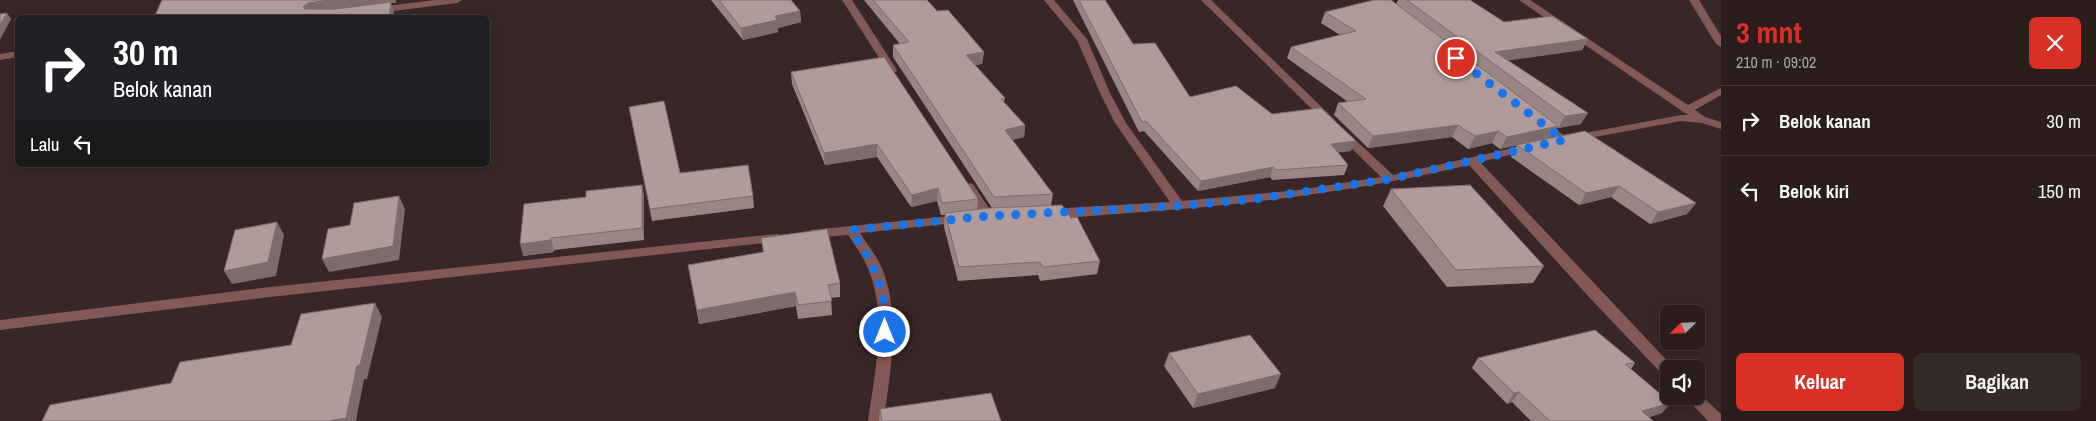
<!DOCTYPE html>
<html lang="id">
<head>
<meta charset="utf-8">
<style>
  :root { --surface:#2a1d1c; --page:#362a29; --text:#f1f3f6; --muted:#a5a2a3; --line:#463b3b; --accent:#d93025 }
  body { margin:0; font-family:"Archivo Narrow",sans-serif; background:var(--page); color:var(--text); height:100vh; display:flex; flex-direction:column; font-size:19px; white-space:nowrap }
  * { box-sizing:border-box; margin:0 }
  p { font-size:16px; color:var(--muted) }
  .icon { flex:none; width:28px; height:28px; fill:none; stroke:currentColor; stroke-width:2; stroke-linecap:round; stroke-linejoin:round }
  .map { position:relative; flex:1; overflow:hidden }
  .panel { display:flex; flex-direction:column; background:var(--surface); width:375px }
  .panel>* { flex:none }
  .hud { position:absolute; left:15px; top:15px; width:475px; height:152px; border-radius:8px; box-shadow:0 2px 8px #0003,0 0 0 1px var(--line); background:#202124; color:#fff; overflow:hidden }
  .needle { width:32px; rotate:247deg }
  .controls { position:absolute; left:1660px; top:305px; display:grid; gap:10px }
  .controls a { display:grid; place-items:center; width:45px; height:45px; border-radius:8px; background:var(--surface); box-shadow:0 2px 8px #0003,0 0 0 1px var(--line); font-size:25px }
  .pin { position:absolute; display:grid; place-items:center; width:42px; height:42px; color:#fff; margin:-21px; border:2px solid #fff; border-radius:50%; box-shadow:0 1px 5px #0007 }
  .me { position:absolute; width:55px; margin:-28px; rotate:0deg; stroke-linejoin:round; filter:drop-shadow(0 0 4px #0008) }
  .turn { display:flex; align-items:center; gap:18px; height:105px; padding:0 15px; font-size:22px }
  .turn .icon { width:65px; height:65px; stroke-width:2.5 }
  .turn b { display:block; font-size:35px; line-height:42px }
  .then { display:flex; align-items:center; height:48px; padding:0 15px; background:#0003; gap:10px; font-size:19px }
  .round { display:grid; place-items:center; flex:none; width:52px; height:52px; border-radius:8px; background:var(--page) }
  .headline { display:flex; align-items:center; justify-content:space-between; height:85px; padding:0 15px }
  h1 { font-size:30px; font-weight:800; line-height:38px; color:var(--accent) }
  .action { display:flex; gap:10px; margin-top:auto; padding:10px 15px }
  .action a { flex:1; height:58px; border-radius:8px; background:var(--accent); color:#fff; font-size:20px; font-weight:800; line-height:58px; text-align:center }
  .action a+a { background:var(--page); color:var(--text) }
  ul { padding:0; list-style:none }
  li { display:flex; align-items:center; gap:15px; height:70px; padding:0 15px; border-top:1px solid var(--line) }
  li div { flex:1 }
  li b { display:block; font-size:19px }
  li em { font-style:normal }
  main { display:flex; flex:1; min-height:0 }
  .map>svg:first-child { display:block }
</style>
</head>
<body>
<main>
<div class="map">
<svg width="1721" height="421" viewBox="0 0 1721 421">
  <rect width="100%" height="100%" fill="#382726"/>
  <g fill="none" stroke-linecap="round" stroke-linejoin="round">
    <g fill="#825956" fill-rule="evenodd">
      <polygon points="435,0 462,0 457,3 377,13 372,10 377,7"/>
      <polygon points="842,0 852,0 897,70 896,72 888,72"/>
      <path d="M1044,0H1054L1087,39L1110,93L1126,123L1182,201L1299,190L1381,177L1339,136L1337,134L1343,131L1347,132L1393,175L1530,144L1534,145L1536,147L1534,149L1480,162L1675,369H1669V378L1664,376L1589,297L1469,165C1354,192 1246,205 1129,213C1109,214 1062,220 1046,216L1044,213L1046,210L1050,209L1170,202L1115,123L1100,93L1077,40Z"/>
      <polygon points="1201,0 1211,0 1333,118 1335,120 1333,122 1325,122"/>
      <polygon points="1519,0 1530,0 1688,105 1721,88 1721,95 1695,110 1705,117 1721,122 1721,129 1702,123 1681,121 1574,141 1570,140 1568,138 1570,136 1574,135 1681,115 1688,115"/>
      <polygon points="1689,0 1699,0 1721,36 1721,47 1716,44"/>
      <polygon points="18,51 18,57 0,60 0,54"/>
      <polygon points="1541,119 1568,138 1570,140 1568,142 1560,142 1537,124 1535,122 1537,120"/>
      <polygon points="969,183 973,184 992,213 994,216 992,219 984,219 963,187"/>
      <path d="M961,215L965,216L967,219L965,222L860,233C867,244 875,254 881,266C902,315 890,370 884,421H868C875,370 889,313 866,264C861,253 854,244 848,235L811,238L805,234L811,230Z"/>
      <polygon points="777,234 782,235 783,238 782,241 270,297 0,330 0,320 270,287"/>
      <polygon points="1696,391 1721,414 1721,421 1708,421 1688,400 1685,396 1696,396"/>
    </g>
  </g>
  <g fill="#988584">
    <polygon points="711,0 791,0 800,11 801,22 778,28 778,32 743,40"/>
    <polygon points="864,0 927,0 937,11 984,52 982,64 975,65 1005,98 1004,102 1025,125 1024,137 1012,140 1053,194 1051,205 1100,261 1097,274 1040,281 1038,275 958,281 944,227 945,215 941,215 937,201 911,207 877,157 825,165 792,84 791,72 978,199 977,210 992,208 893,57 893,45 900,44"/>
    <polygon points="1073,0 1105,0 1133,44 1190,97 1272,114 1351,151 1338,152 1348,165 1344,175 1272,180 1270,177 1198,191 1144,131 1139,132"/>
    <polygon points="1398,0 1470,0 1504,22 1588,39 1582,50 1508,60 1581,124 1558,128 1557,127 1551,138 1696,203 1687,214 1650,224 1611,197 1579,205 1511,157 1517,145 1500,149 1492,143 1468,149 1452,137 1368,148 1334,115 1338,103 1348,102 1287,58 1291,47 1340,35 1321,23 1325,12 1396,4"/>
    <polygon points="629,107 680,173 753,196 754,208 652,221"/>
    <polygon points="642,185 644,196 644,240 554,250 554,252 523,256 586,197"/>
    <polygon points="1391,189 1544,266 1533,283 1447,287 1383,206"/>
    <polygon points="761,238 840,283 840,297 831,298 832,315 798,319 796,306 699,324 688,265 763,252"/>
    <polygon points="1169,353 1275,388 1193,408 1164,366"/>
    <polygon points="1478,358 1635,363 1631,369 1662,413 1649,417 1653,421 1531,421 1512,402 1507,404 1472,368"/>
    <polygon points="880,409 1001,421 879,421"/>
  </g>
  <g fill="#7c6c6c">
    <polygon points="330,0 396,0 396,3 391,3 394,13 394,18 308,18 303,7 308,3"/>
    <polygon points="800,11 801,22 778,28 778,32 743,40 741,28 775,16"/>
    <polygon points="7,13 11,19 0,40 0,25"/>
    <polygon points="1588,39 1582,50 1492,63 1495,52"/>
    <polygon points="984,52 982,64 966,67 966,55"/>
    <polygon points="1588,113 1581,124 1558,128 1565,116"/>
    <polygon points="1025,125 1024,137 1003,142 1005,130"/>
    <polygon points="1458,125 1452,137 1368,148 1373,136"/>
    <polygon points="1558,126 1551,138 1500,149 1507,137"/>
    <polygon points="1498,131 1492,143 1468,149 1475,136"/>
    <polygon points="1356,141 1351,151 1327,154 1331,144"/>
    <polygon points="877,144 877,157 825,165 824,153"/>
    <polygon points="1273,167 1270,177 1198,191 1201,181"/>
    <polygon points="642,185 644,196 644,240 642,228"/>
    <polygon points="1619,186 1611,197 1579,205 1586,193"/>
    <polygon points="938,188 937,201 911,207 912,195"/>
    <polygon points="399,196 405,209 399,260 329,272 322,259"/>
    <polygon points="1696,203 1687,214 1650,224 1658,212"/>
    <polygon points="277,222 284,235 276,276 232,284 224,271"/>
    <polygon points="551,238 554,252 523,256 520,244"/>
    <polygon points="795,292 796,306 699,324 697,310"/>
    <polygon points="375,303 382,317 367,379 364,379 356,421 327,421 357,366"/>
    <polygon points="1281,374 1275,388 1193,408 1198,394"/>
    <polygon points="1519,392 1512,402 1507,404 1514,393"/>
    <polygon points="1671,403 1662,413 1636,421 1642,411"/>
  </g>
  <g fill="#b19b9a" stroke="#7c6c6c">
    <polygon points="162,0 330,0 308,3 303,7 305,9 336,9 391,2 389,18 154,18"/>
    <polygon points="719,0 791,0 800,11 775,16 777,20 741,28"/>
    <polygon points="873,0 927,0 937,11 948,10 984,52 966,55 1005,98 1001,99 1025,125 1005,130 1053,194 994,197 893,45 909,42"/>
    <polygon points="1079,0 1105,0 1133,44 1155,43 1190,97 1236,86 1272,114 1321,108 1356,141 1331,144 1348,165 1276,170 1273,167 1201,181 1146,121 1142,122"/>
    <polygon points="1374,0 1391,0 1558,126 1507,137 1498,131 1475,136 1458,125 1373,136 1338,103 1366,99 1291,47 1356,31 1325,12"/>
    <polygon points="1407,0 1470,0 1504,22 1552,16 1588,39 1495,52 1588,113 1565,116"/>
    <polygon points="7,13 0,25 0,14"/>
    <polygon points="884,57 978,199 942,203 938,188 912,195 877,144 824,153 791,72"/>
    <polygon points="664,101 680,173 748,165 753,196 650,209 629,107"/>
    <polygon points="1585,131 1696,203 1658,212 1619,186 1586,193 1517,145"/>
    <polygon points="642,185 642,228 551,238 550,240 520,244 524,204 586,197 586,191"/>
    <polygon points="1470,185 1544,266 1456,270 1391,189"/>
    <polygon points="399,196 393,246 322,259 328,229 350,225 354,203"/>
    <polygon points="1062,205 1071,218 1077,217 1100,261 1043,267 1040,262 959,267 945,213 990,208"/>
    <polygon points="277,222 268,262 224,271 235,230"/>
    <polygon points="827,229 840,283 828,285 832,301 798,305 795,292 697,310 688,265 764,252 761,238"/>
    <polygon points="375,303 360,365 357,366 346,418 327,421 42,421 50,405 171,383 180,362 291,345 301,314"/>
    <polygon points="1595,330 1635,363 1625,364 1671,403 1642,411 1653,421 1550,421 1519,392 1514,393 1478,358"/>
    <polygon points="1250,335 1281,374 1198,394 1169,353"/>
    <polygon points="991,393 1001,421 882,421 880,409"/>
  </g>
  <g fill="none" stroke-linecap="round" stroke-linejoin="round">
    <path stroke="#1a73e8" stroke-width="9" stroke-dasharray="0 16.2" d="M885,332C887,287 875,267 851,230L988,216L1179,206L1255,199L1390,179L1564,140L1456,58"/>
  </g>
</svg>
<div class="controls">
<a><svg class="needle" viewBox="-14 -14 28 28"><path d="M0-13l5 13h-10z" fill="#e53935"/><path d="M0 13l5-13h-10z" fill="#a5a2a3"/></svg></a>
<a><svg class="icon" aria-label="sound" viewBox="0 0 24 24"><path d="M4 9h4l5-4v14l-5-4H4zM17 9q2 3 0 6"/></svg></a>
</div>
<div class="pin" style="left:1456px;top:58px;background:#d93025"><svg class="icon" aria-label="arrive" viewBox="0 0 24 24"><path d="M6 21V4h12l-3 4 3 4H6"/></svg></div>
<svg class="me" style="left:885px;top:332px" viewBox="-20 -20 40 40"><circle r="17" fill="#1a73e8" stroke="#fff" stroke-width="3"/><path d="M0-11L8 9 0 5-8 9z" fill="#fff"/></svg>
<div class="hud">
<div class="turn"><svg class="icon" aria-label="right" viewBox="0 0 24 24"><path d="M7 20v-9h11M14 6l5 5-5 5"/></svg><div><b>30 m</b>Belok kanan</div></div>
<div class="then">Lalu<svg class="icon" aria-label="left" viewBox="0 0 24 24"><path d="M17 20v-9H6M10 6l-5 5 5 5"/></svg></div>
</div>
</div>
<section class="panel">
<div class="headline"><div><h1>3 mnt</h1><p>210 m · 09:02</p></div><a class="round" style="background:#d93025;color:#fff"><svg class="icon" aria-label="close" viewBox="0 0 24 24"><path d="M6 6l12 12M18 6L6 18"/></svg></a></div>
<ul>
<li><svg class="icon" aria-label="right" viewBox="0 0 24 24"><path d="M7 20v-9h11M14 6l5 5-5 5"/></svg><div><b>Belok kanan</b></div><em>30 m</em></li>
<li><svg class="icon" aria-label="left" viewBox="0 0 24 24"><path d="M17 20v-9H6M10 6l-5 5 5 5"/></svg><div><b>Belok kiri</b></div><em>150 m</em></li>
</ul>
<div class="action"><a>Keluar</a><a>Bagikan</a></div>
</section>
</main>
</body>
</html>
